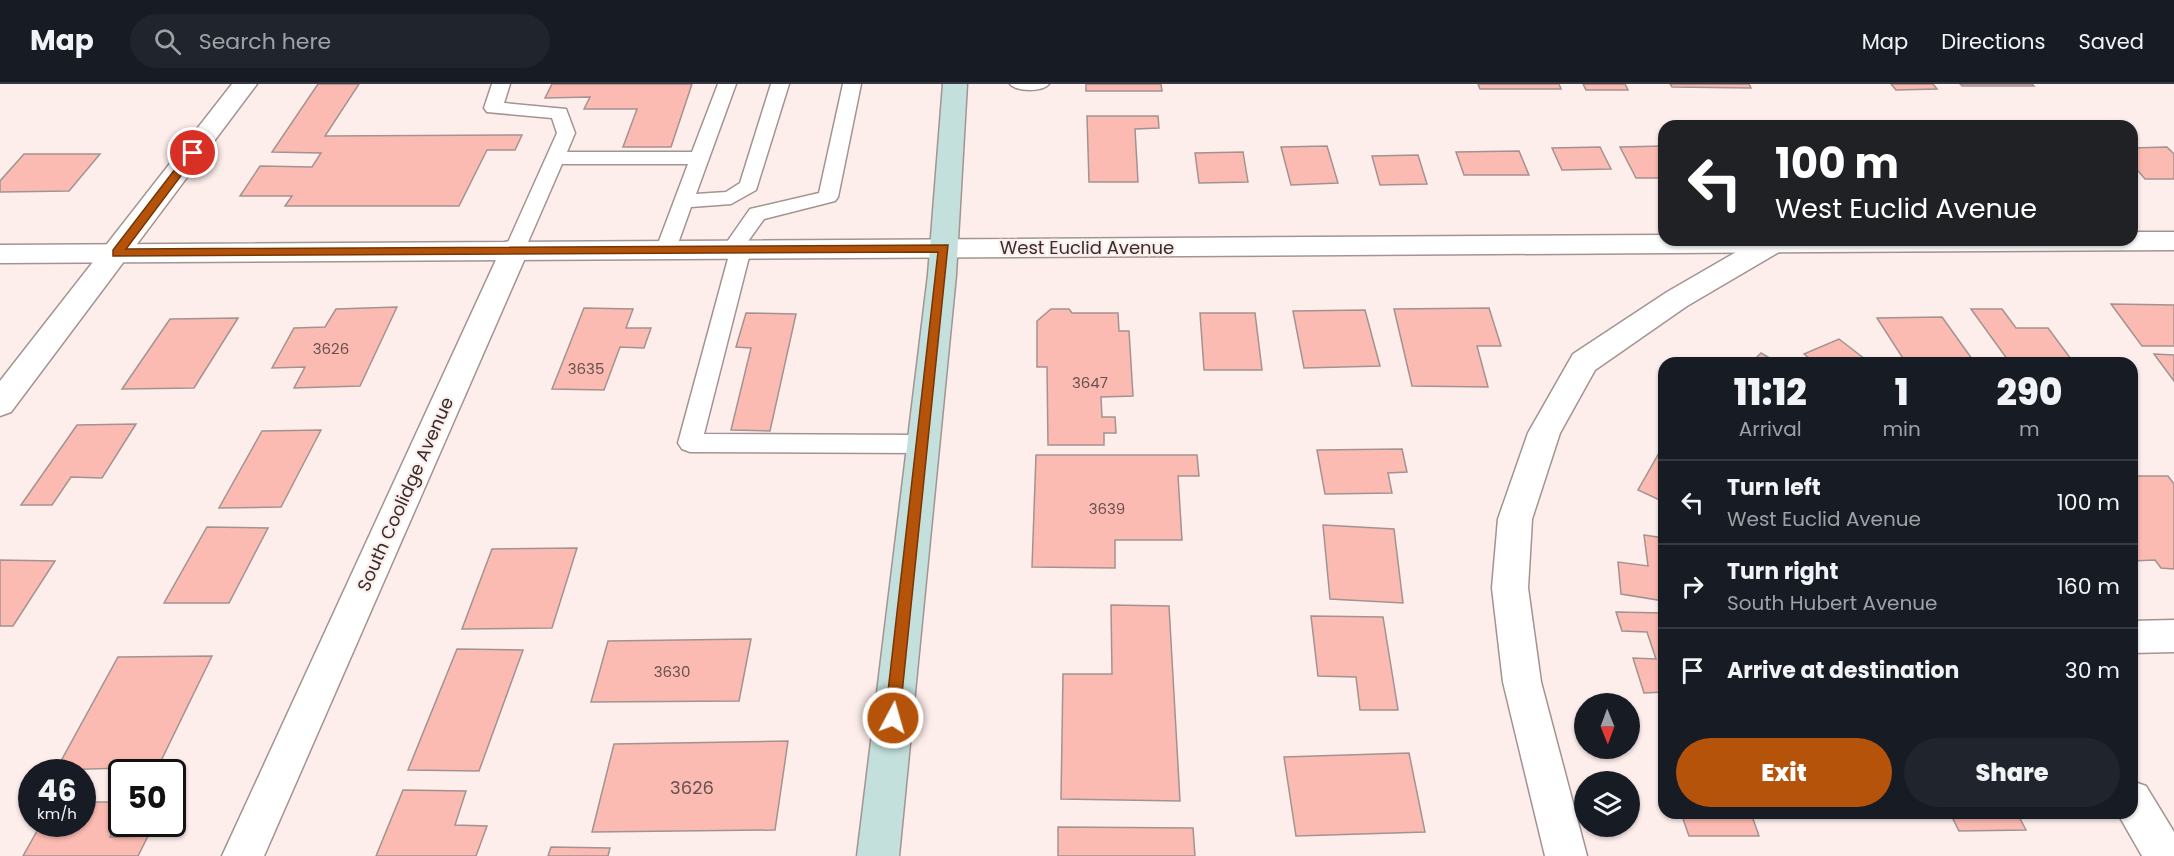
<!DOCTYPE html>
<html lang="en">
<head>
<meta charset="utf-8">
<style>
  :root { --surface:#171b24; --page:#20242c; --text:#f1f3f6; --muted:#9ea1a6; --line:#363941; --accent:#b45309 }
  body { margin:0; font-family:Poppins,sans-serif; background:var(--page); color:var(--text); height:100vh; display:flex; flex-direction:column; font-size:22px; white-space:nowrap }
  * { box-sizing:border-box; margin:0 }
  p { font-size:20px; color:var(--muted) }
  .icon { flex:none; width:33px; height:33px; fill:none; stroke:currentColor; stroke-width:2; stroke-linecap:round; stroke-linejoin:round }
  .map { position:relative; flex:1; overflow:hidden }
  .details { position:absolute; left:1658px; top:273px; width:480px; height:462px; display:flex; flex-direction:column; background:var(--surface); border-radius:18px; box-shadow:0 2px 4px #0004 }
  .details>* { flex:none }
  .hud { position:absolute; left:1658px; top:36px; width:480px; height:126px; border-radius:18px; box-shadow:0 2px 4px #0004; background:#202124; color:#fff; overflow:hidden }
  .needle { width:39px; rotate:179deg }
  .controls { position:absolute; left:1574px; top:609px; display:grid; gap:12px }
  .controls a { display:grid; place-items:center; width:66px; height:66px; border-radius:50%; background:var(--surface); box-shadow:0 2px 4px #0004; font-size:30px }
  .speed { position:absolute; left:18px; top:675px; display:flex; gap:12px; font-size:30px; font-weight:700; text-align:center }
  .speed>* { display:grid; place-content:center; width:78px; height:78px; border-radius:50%; background:var(--surface); box-shadow:0 2px 4px #0004; line-height:1 }
  .speed small { font-size:15px; font-weight:400 }
  .speed .limit { border:3px solid #111; border-radius:9px; background:#fff; color:#111 }
  .pin { position:absolute; display:grid; place-items:center; width:51px; height:51px; color:#fff; margin:-26px; border:3px solid #fff; border-radius:50%; box-shadow:0 2px 6px #0007 }
  .me { position:absolute; width:66px; margin:-33px; rotate:6deg; stroke-linejoin:round; filter:drop-shadow(0 0 4px #0008) }
  .turn { display:flex; align-items:center; gap:21px; height:126px; padding:0 18px; font-size:27px }
  .turn .icon { width:78px; height:78px; stroke-width:2.5 }
  .turn b { display:block; font-size:42px; line-height:51px }
  .eta { display:flex; justify-content:space-evenly; align-items:center; height:102px; text-align:center }
  .eta b { font-size:36px; font-weight:800; line-height:42px }
  .button { display:flex; gap:12px; margin-top:auto; padding:12px 18px }
  .button a { flex:1; height:69px; border-radius:36px; background:var(--accent); color:#fff; font-size:24px; font-weight:800; line-height:69px; text-align:center }
  .button a+a { background:var(--page); color:var(--text) }
  ul { padding:0; list-style:none }
  li { display:flex; align-items:center; gap:18px; height:84px; padding:0 18px; border-top:2px solid var(--line) }
  li div { flex:1 }
  li b { display:block; font-size:22px }
  li em { font-style:normal }
  header { display:flex; align-items:center; gap:36px; box-sizing:border-box; height:84px; padding:0 30px; background:var(--surface); border-bottom:2px solid var(--line) }
  header strong { font-size:28px }
  nav { display:flex; gap:33px; margin-inline-start:auto; font-size:21px }
  .search { width:420px; height:54px; background:var(--page); display:flex; align-items:center; gap:15px; box-sizing:border-box; padding:0 21px; border-radius:33px; color:var(--muted); font-size:22px }
  .map>svg:first-child { display:block }
</style>
</head>
<body>
<header>
<strong>Map</strong>
<div class="search"><svg class="icon" aria-label="search" viewBox="0 0 24 24"><circle cx="10" cy="10" r="6"/><path d="M15 15l6 6"/></svg>Search here</div>
<nav><a>Map</a><a>Directions</a><a>Saved</a></nav>
</header>
<div class="map">
<svg width="2174" height="772" viewBox="0 0 2174 772">
  <rect width="100%" height="100%" fill="#fdedeb"/>
  <g fill="#fcbbb2" stroke="#a29391" stroke-width="1.5">
    <polygon points="318,0 359,0 325,52 522,51 515,66 487,66 459,122 285,122 292,112 240,112 260,82 312,83 321,69 272,68"/>
    <polygon points="552,0 692,0 671,63 623,63 637,25 584,25 590,13 545,14"/>
    <polygon points="1086,0 1161,0 1162,7 1086,7"/>
    <polygon points="1478,0 1559,0 1561,5 1480,5"/>
    <polygon points="1583,0 1625,0 1628,6 1586,6"/>
    <polygon points="1670,0 1749,0 1751,4 1672,3"/>
    <polygon points="1891,0 1933,0 1937,5 1896,6"/>
    <polygon points="1960,0 2032,0 2034,2 1962,2"/>
    <polygon points="1087,32 1158,32 1159,44 1135,45 1138,98 1089,98"/>
    <polygon points="1327,62 1338,99 1291,101 1281,63"/>
    <polygon points="1664,62 1664,94 1636,94 1620,63"/>
    <polygon points="1600,63 1611,85 1562,86 1552,64"/>
    <polygon points="2167,63 2174,70 2174,95 2145,95 2132,80 2132,64"/>
    <polygon points="1519,67 1529,91 1464,91 1456,68"/>
    <polygon points="1243,68 1248,98 1199,99 1195,69"/>
    <polygon points="24,70 100,70 69,107 0,108 0,97"/>
    <polygon points="1418,71 1427,100 1380,101 1372,72"/>
    <polygon points="2111,220 2174,221 2174,262 2142,262"/>
    <polygon points="397,223 360,302 294,304 305,283 272,284 294,244 325,243 336,225"/>
    <polygon points="584,224 633,225 626,244 651,244 644,264 620,263 604,306 552,305"/>
    <polygon points="1489,224 1501,262 1477,262 1488,303 1412,302 1394,225"/>
    <polygon points="1051,225 1069,225 1072,229 1118,229 1119,247 1129,247 1133,312 1101,313 1102,333 1115,333 1116,349 1104,349 1104,361 1048,361 1047,283 1037,283 1037,237"/>
    <polygon points="1971,225 2002,225 2016,244 2048,244 2074,279 2010,279"/>
    <polygon points="1365,226 1380,282 1304,284 1293,227"/>
    <polygon points="746,229 796,230 770,347 731,346 751,264 736,263"/>
    <polygon points="1200,229 1255,229 1262,286 1204,286"/>
    <polygon points="1942,233 1975,279 1906,279 1877,234"/>
    <polygon points="238,234 194,304 122,305 170,235"/>
    <polygon points="1839,255 1870,279 1815,279 1804,270"/>
    <polygon points="1761,269 1778,279 1751,279"/>
    <polygon points="2154,270 2174,271 2174,297"/>
    <polygon points="136,340 102,394 71,393 52,421 21,421 77,341"/>
    <polygon points="321,346 281,423 219,424 262,347"/>
    <polygon points="1663,362 1664,363 1664,418 1638,406"/>
    <polygon points="1402,365 1407,388 1388,389 1392,409 1325,410 1317,366"/>
    <polygon points="1036,371 1197,371 1199,392 1178,392 1182,456 1115,456 1115,484 1032,483"/>
    <polygon points="2132,392 2168,392 2174,400 2174,485 2161,484 2155,476 2132,477"/>
    <polygon points="1323,441 1394,445 1403,519 1330,515"/>
    <polygon points="207,443 268,444 229,519 164,519"/>
    <polygon points="1644,451 1664,454 1664,517 1621,510 1618,478 1648,482"/>
    <polygon points="577,464 552,544 462,545 492,465"/>
    <polygon points="0,476 55,477 13,542 0,542"/>
    <polygon points="1111,521 1169,522 1180,717 1061,715 1063,590 1112,590"/>
    <polygon points="1616,528 1664,529 1664,608 1644,609 1633,574 1656,575 1647,548 1622,547"/>
    <polygon points="1311,532 1383,533 1398,626 1360,626 1356,593 1318,592"/>
    <polygon points="751,555 739,617 591,618 608,557"/>
    <polygon points="457,565 523,566 479,687 408,686"/>
    <polygon points="212,572 158,683 56,686 118,573"/>
    <polygon points="788,657 775,746 592,748 614,660"/>
    <polygon points="1409,669 1425,748 1296,752 1284,673"/>
    <polygon points="403,706 466,707 455,741 487,742 476,772 376,772"/>
    <polygon points="82,718 122,718 122,731 110,753 148,752 138,772 23,772 41,740 82,740"/>
    <polygon points="1681,729 1751,729 1759,752 1689,752"/>
    <polygon points="1950,729 2017,729 2026,746 1959,747"/>
    <polygon points="1058,743 1193,744 1195,772 1058,772"/>
    <polygon points="551,763 610,764 608,772 548,772"/>
  </g>
  <g fill="none" stroke-linecap="round" stroke-linejoin="round">
    <defs>
      <g id="service">
        <polygon points="492,0 510,0 504,19 566,25 575,49 567,68 692,68 718,0 736,0 696,110 726,108 740,99 771,0 789,0 756,106 731,120 691,123 676,165 673,170 659,170 656,165 688,80 562,80 525,165 522,170 508,170 505,165 557,49 552,34 487,28 484,24"/>
        <polygon points="843,0 861,0 838,113 835,117 764,135 746,160 751,165 704,350 923,351 931,354 935,360 931,366 923,369 690,368 682,365 678,359 729,171 722,165 750,125 819,109"/>
        <path d="M1010,0H1049C1042,8 1017,8 1010,0Z"/>
      </g>
      <g id="minor">
        <polygon points="232,0 257,0 11,328 0,332 0,297"/>
        <polygon points="515,156 525,158 529,165 264,772 222,772 501,165 505,158"/>
        <polygon points="1757,156 1780,156 1783,161 1779,168 1687,222 1595,286 1560,349 1532,435 1528,504 1541,598 1587,772 1545,772 1503,598 1492,504 1498,435 1528,349 1573,270 1667,208"/>
        <polygon points="2174,536 2174,568 2132,569 2132,537"/>
        <polygon points="2132,697 2146,702 2174,748 2174,772 2142,772 2118,730 2132,729"/>
      </g>
      <polygon id="tertiary" points="2132,148 2174,148 2174,166 0,179 0,161 1664,151 1664,156 2132,156"/>
      <polygon id="secondary" points="943,0 967,0 956,191 899,772 857,772 928,191"/>
    </defs>
    <use href="#service" stroke="#a29492" stroke-width="3"/>
    <use href="#minor" stroke="#a29492" stroke-width="3"/>
    <use href="#tertiary" stroke="#a29492" stroke-width="3"/>
    <use href="#secondary" stroke="#a29492" stroke-width="3"/>
    <use href="#service" fill="#fff" fill-rule="evenodd"/>
    <use href="#minor" fill="#fff" fill-rule="evenodd"/>
    <use href="#tertiary" fill="#fff" fill-rule="evenodd"/>
    <use href="#secondary" fill="#c4e0dc" fill-rule="evenodd"/>
  </g>
  <polygon fill="#b45309" stroke="#753606" stroke-width="1.5" points="193,66 198,69 126,165 948,161 899,639 893,642 887,639 885,634 938,168 113,172 113,166 189,67"/>
  <g text-anchor="middle" dominant-baseline="central" stroke-width="4.5" stroke-linejoin="round" paint-order="stroke">
    <g font-size="15" fill="#66514e">
      <text x="331" y="264">3626</text>
      <text x="586" y="284">3635</text>
      <text x="1090" y="298">3647</text>
      <text x="1107" y="424">3639</text>
      <text x="672" y="587">3630</text>
    </g>
    <g font-size="18" fill="#342e2d" stroke="#fdedeb">
      <text x="1087" y="163">West Euclid Avenue</text>
      <text transform="translate(405 410) rotate(-66)">South Coolidge Avenue</text>
    </g>
    <g font-size="18" fill="#66514e">
      <text x="692" y="703">3626</text>
    </g>
  </g>
</svg>
<div class="controls">
<a><svg class="needle" viewBox="-14 -14 28 28"><path d="M0-13l5 13h-10z" fill="#e53935"/><path d="M0 13l5-13h-10z" fill="#9ea1a6"/></svg></a>
<a><svg class="icon" aria-label="layers" viewBox="0 0 24 24"><path d="M12 4l9 5-9 5-9-5zM3 14l9 5 9-5"/></svg></a>
</div>
<div class="speed"><div>46<small>km/h</small></div><div class="limit">50</div></div>
<div class="pin" style="left:193px;top:69px;background:#d93025"><svg class="icon" aria-label="arrive" viewBox="0 0 24 24"><path d="M6 21V4h12l-3 4 3 4H6"/></svg></div>
<svg class="me" style="left:893px;top:634px" viewBox="-20 -20 40 40"><circle r="17" fill="#b45309" stroke="#fff" stroke-width="3"/><path d="M0-11L8 9 0 5-8 9z" fill="#fff"/></svg>
<div class="hud">
<div class="turn"><svg class="icon" aria-label="left" viewBox="0 0 24 24"><path d="M17 20v-9H6M10 6l-5 5 5 5"/></svg><div><b>100 m</b>West Euclid Avenue</div></div>
</div>
<section class="details">
<div class="eta">
<div><b>11:12</b><p>Arrival</p></div>
<div><b>1</b><p>min</p></div>
<div><b>290</b><p>m</p></div>
</div>
<ul>
<li><svg class="icon" aria-label="left" viewBox="0 0 24 24"><path d="M17 20v-9H6M10 6l-5 5 5 5"/></svg><div><b>Turn left</b><p>West Euclid Avenue</p></div><em>100 m</em></li>
<li><svg class="icon" aria-label="right" viewBox="0 0 24 24"><path d="M7 20v-9h11M14 6l5 5-5 5"/></svg><div><b>Turn right</b><p>South Hubert Avenue</p></div><em>160 m</em></li>
<li><svg class="icon" aria-label="arrive" viewBox="0 0 24 24"><path d="M6 21V4h12l-3 4 3 4H6"/></svg><div><b>Arrive at destination</b></div><em>30 m</em></li>
</ul>
<div class="button"><a>Exit</a><a>Share</a></div>
</section>
</div>
</body>
</html>
